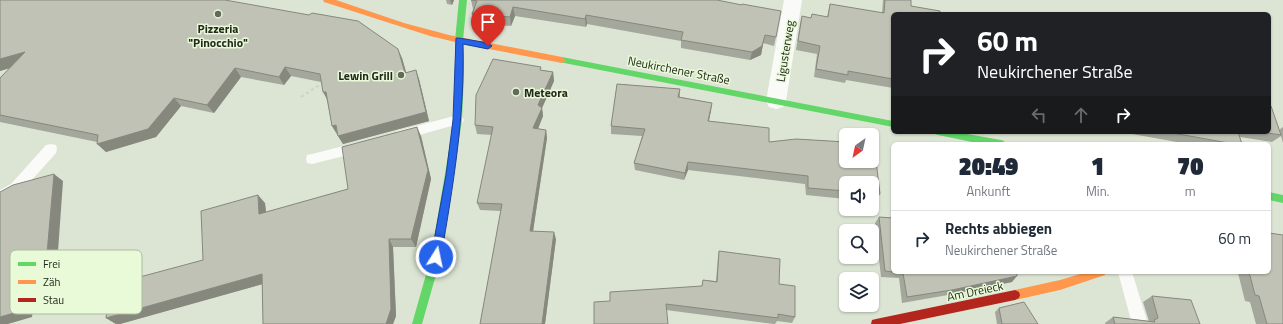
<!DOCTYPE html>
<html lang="de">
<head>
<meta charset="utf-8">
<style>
  :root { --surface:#fff; --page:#f2f2f3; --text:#1f2937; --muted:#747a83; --line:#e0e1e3 }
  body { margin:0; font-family:"Titillium Web",sans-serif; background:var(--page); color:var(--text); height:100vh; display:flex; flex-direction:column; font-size:15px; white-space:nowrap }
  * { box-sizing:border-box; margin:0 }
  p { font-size:13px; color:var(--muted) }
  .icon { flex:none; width:22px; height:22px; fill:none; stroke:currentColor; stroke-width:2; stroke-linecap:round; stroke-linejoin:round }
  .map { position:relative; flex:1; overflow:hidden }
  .panel { position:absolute; left:891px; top:142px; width:380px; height:132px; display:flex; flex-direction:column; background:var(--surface); border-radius:6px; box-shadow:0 1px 3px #0004 }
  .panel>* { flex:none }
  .hud { position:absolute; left:891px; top:12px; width:380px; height:122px; border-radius:6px; box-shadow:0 1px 3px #0004; background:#202124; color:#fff; overflow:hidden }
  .needle { width:26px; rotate:213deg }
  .buttons { position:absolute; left:839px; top:128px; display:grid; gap:8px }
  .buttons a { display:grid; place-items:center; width:40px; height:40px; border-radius:6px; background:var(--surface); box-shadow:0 1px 3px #0004; font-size:20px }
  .pin { position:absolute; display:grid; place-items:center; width:34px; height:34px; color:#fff; margin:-41px -17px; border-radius:50% 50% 50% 0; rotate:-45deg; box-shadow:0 0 4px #0007 }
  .pin .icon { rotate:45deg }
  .me { position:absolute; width:44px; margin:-22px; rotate:10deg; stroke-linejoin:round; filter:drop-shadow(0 0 3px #0008) }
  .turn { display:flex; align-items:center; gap:14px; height:84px; padding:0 20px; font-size:18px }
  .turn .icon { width:52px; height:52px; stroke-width:2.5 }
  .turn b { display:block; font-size:28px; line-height:34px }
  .lanes { display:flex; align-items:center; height:38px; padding:0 20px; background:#0003; justify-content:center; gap:20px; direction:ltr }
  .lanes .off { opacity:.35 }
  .eta { display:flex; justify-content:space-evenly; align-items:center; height:68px; text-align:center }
  .eta b { font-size:24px; font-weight:800; line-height:28px }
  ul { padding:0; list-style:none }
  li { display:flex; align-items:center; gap:12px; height:56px; padding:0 20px; border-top:1px solid var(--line) }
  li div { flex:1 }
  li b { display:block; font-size:15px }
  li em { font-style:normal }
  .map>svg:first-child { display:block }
</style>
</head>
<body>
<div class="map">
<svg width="1283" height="324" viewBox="0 0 1283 324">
  <rect width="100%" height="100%" fill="#dce5d4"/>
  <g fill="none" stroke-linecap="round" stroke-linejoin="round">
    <polyline stroke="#d0d3cd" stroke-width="2.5" stroke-dasharray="3 3" stroke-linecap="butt" points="301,97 321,84"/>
    <g fill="#fafbf9" fill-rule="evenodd">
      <polygon points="458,115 462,117 464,120 462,123 401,140 397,139 395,135 397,131 401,130"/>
      <polygon points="359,142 364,143 365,147 364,151 312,164 307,163 306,159 307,155 312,154"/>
      <polygon points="51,144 56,145 57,149 56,153 21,192 0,203 0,190 11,184 46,145"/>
      <polygon points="1118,272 1132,272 1148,324 1132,324"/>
    </g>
    <polygon fill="#fafbf9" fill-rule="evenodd" points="784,0 802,0 786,101 783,107 776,109 769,107 766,101"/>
    <g fill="#63d668" fill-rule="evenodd">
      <polygon points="459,0 467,0 463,40 464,74 462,120 441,257 422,324 412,324 431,257 454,120 456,74 455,40"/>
      <polygon points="562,57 893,121 893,127 559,62 558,60"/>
      <polygon points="934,132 956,132 1001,140 1004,141 1005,144 982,144 938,135 935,134"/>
      <polygon points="1269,192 1283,195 1283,203 1269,200"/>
    </g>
    <g fill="#ff974d" fill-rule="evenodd">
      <polygon points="323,0 336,0 404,23 449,35 562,57 566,60 562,63 468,45 430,36 324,2"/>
      <polygon points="1087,272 1106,272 1105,275 1060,290 1015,300 1011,298 1010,295 1011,292 1015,290 1060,280"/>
    </g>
    <polygon fill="#b3261e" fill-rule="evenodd" points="1015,290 1019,292 1020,295 1019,298 1015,300 900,324 871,324 872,320 876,319"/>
  </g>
  <g fill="#a4a79b">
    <polygon points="0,0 402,58 406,73 419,79 429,121 343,144 332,126 327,100 321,82 291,76 284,85 241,77 214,113 181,106 156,137 106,152 97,142 0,122 0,78 10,68 0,71"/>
    <polygon points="446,0 454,0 452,5 447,4"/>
    <polygon points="471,0 717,0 776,37 774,46 763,43 761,55 750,60 681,48 681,41 587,24 586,27 515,16 511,26 475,23 472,14 474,9 473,9"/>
    <polygon points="883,0 911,0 893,14 893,88 846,80 845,83 814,77 817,54 796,50 800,24 802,16 811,18 827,17 830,4 882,13"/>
    <polygon points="542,70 553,72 554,81 542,108 543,116 538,129 546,130 547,138 533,231 556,239 545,324 480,324 501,211 480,210 477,203 492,135 477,134 475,125"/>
    <polygon points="617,84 680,89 680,97 712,103 709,121 769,128 769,142 796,139 846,142 846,161 872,161 872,144 874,144 880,194 876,201 872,201 872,183 846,183 846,199 806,195 805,184 688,170 684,180 635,170 634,163 642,136 611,134 611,126"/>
    <polygon points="1283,127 1283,143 1281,136 1272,142 1240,137 1242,144 1188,144 1121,132 1269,132 1279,130"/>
    <polygon points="421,136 431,179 416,247 393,247 396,316 393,324 263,324 262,284 120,324 116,324 106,318 203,260 265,203 266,212 348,189"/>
    <polygon points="879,217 893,218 893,272 1017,272 1012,282 948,295 902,303 899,278 881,277 875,223"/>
    <polygon points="719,251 779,284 795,317 792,323 777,321 775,324 774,324 666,310 610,301 702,286 703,280 716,281 718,257"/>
    <polygon points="1235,272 1269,272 1283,324 1256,324 1250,302 1245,301 1238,273"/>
    <polygon points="1152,296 1200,324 1105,324 1105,323 1113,317 1149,321 1143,302"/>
    <polygon points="999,308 1038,324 997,324 995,312"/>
  </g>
  <g fill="#86887e">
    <polygon points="450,0 454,0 452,5"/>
    <polygon points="513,7 515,16 511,26 510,17"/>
    <polygon points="586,15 587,24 586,27 585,19"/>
    <polygon points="765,35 761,55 750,60 752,52"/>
    <polygon points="398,49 402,58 409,82 405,73"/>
    <polygon points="25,52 34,61 0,71 0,59"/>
    <polygon points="285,67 291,76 284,85 279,77"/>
    <polygon points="235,68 241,77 214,113 207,105"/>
    <polygon points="416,70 419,79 429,121 343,144 338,136"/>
    <polygon points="553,72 554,81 542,108 543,116 535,136 533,128 538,105"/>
    <polygon points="323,92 326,92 328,101"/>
    <polygon points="174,98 181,106 156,137 106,152 97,144"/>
    <polygon points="712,103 711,111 707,129 708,121"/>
    <polygon points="336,125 337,134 332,126"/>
    <polygon points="417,127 421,136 431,179 416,247 411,239"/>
    <polygon points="546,130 547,138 532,238 530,231"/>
    <polygon points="688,162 688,170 684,180 685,173"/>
    <polygon points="54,174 63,181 55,294 34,301 32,317 8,324 0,324 0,317 23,295 51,206"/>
    <polygon points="258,195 265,203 267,222 259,214"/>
    <polygon points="554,232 556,239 545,324 542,324"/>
    <polygon points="389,239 393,247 396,316 393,324 386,324"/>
    <polygon points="262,274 270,282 120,324 116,324 106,318"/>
    <polygon points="1017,276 1012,282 948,295 952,290"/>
  </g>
  <g fill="#bfc2b4" stroke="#86887e">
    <polygon points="0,0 225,0 309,15 312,13 358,21 398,49 405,73 416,70 426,112 338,136 336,125 332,126 326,92 323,92 320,74 285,67 279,77 235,68 207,105 174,98 148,129 97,144 98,135 0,115 0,78 25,52 0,59"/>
    <polygon points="471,0 717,0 742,5 742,4 781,11 776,37 765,35 762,46 752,52 681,40 683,32 586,15 585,19 513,7 510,17 472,14 477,1"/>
    <polygon points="885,0 911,0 911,6 940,11 940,14 893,14 893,79 848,71 848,75 816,69 820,46 798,41 802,16 811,18 812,14 828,17 830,4 884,13"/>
    <polygon points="493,59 541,67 540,70 553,72 538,105 542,108 533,128 546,130 530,231 554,232 542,324 480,324 502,204 477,203 493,127 475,125 476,95"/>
    <polygon points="617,84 680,89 678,97 712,103 708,121 769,128 769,142 796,139 846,142 846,161 872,161 872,144 874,144 880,194 872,193 872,183 846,183 846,191 808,188 808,176 688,162 685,173 634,163 645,129 611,126"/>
    <polygon points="1269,106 1271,106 1281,135 1261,132 1269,132"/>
    <polygon points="417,127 428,170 411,239 389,239 391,309 386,324 263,324 262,274 106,318 110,285 203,260 201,211 258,195 259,214 348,189 342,147"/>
    <polygon points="1167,132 1238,132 1242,144 1234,144"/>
    <polygon points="54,174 44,288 23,295 21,311 0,317 0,192 13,185"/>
    <polygon points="879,217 893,218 893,272 885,271"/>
    <polygon points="1269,233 1283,235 1283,324 1267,324 1259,296 1255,295 1249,272 1269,272"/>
    <polygon points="719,251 780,259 779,284 795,286 795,317 778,314 778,318 666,304 668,324 594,324 594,302 610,301 610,292 702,286 703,280 717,282"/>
    <polygon points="897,272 1017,272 1017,276 952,290 907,297 903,273"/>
    <polygon points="1152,296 1191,300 1200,324 1115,324 1113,317 1155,322 1154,320 1158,318"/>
    <polygon points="1024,302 1038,324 1002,324 999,308"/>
  </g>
  <path fill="#2563eb" stroke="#184099" d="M456,38H459L488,43L492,46L488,49L463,44C465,116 453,186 441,257L439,260L436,261L432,260L431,257L446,175L453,120Z"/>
  <g fill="#636a5c" stroke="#e9fad9" stroke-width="1.5">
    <circle cx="218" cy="14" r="4"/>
    <circle cx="401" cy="75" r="4"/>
    <circle cx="516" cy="92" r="4"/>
  </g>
  <g text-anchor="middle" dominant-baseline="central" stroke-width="3" stroke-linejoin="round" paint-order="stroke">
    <g font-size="12" font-weight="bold" fill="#22281c" stroke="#e9fad9">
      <text x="218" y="28">Pizzeria<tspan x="218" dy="14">"Pinocchio"</tspan></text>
      <text x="393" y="75" text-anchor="end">Lewin Grill</text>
      <text x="524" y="92" text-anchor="start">Meteora</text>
    </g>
    <g font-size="12" fill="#22281c" stroke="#e9fad9">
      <text transform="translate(785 51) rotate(-81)">Ligusterweg</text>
      <text transform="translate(679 70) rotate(11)">Neukirchener Straße</text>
      <text transform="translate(975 291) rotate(-12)">Am Dreieck</text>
    </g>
  </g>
  <rect x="10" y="250" width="132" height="64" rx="6" fill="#e9fad9" stroke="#adbba0" stroke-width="1"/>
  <rect x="18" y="262" width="18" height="4" fill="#63d668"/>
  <rect x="18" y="280" width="18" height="4" fill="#ff974d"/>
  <rect x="18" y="298" width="18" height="4" fill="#b3261e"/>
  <g font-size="11" fill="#22281c">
    <text x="43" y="268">Frei</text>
    <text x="43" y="286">Zäh</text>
    <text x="43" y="304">Stau</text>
  </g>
</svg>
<div class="buttons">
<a><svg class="needle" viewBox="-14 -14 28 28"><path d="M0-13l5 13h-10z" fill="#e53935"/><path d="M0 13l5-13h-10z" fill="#747a83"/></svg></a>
<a><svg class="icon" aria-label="sound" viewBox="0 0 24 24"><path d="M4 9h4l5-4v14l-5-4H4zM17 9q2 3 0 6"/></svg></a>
<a><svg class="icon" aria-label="search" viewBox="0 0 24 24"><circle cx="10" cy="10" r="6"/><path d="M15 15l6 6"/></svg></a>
<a><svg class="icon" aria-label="layers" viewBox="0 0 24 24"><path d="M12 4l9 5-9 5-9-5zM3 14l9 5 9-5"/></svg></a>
</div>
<div class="pin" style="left:488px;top:46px;background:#d93025"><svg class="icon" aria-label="arrive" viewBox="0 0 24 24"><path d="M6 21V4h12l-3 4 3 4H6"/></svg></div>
<svg class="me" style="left:436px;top:257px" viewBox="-20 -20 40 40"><circle r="17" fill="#2563eb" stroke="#fff" stroke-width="3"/><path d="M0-11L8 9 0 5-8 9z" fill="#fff"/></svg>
<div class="hud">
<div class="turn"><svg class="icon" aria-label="right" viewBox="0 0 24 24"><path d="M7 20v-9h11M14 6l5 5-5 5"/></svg><div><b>60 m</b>Neukirchener Straße</div></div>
<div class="lanes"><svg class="icon off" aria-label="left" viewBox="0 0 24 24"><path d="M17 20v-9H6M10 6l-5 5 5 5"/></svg><svg class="icon off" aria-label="ahead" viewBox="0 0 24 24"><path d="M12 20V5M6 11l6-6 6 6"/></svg><svg class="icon" aria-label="right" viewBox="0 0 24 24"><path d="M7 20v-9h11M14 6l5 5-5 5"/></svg></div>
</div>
<section class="panel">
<div class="eta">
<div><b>20:49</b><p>Ankunft</p></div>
<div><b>1</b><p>Min.</p></div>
<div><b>70</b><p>m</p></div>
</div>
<ul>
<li><svg class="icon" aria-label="right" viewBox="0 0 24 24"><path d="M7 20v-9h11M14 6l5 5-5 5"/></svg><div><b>Rechts abbiegen</b><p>Neukirchener Straße</p></div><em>60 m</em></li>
</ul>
</section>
</div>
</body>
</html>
